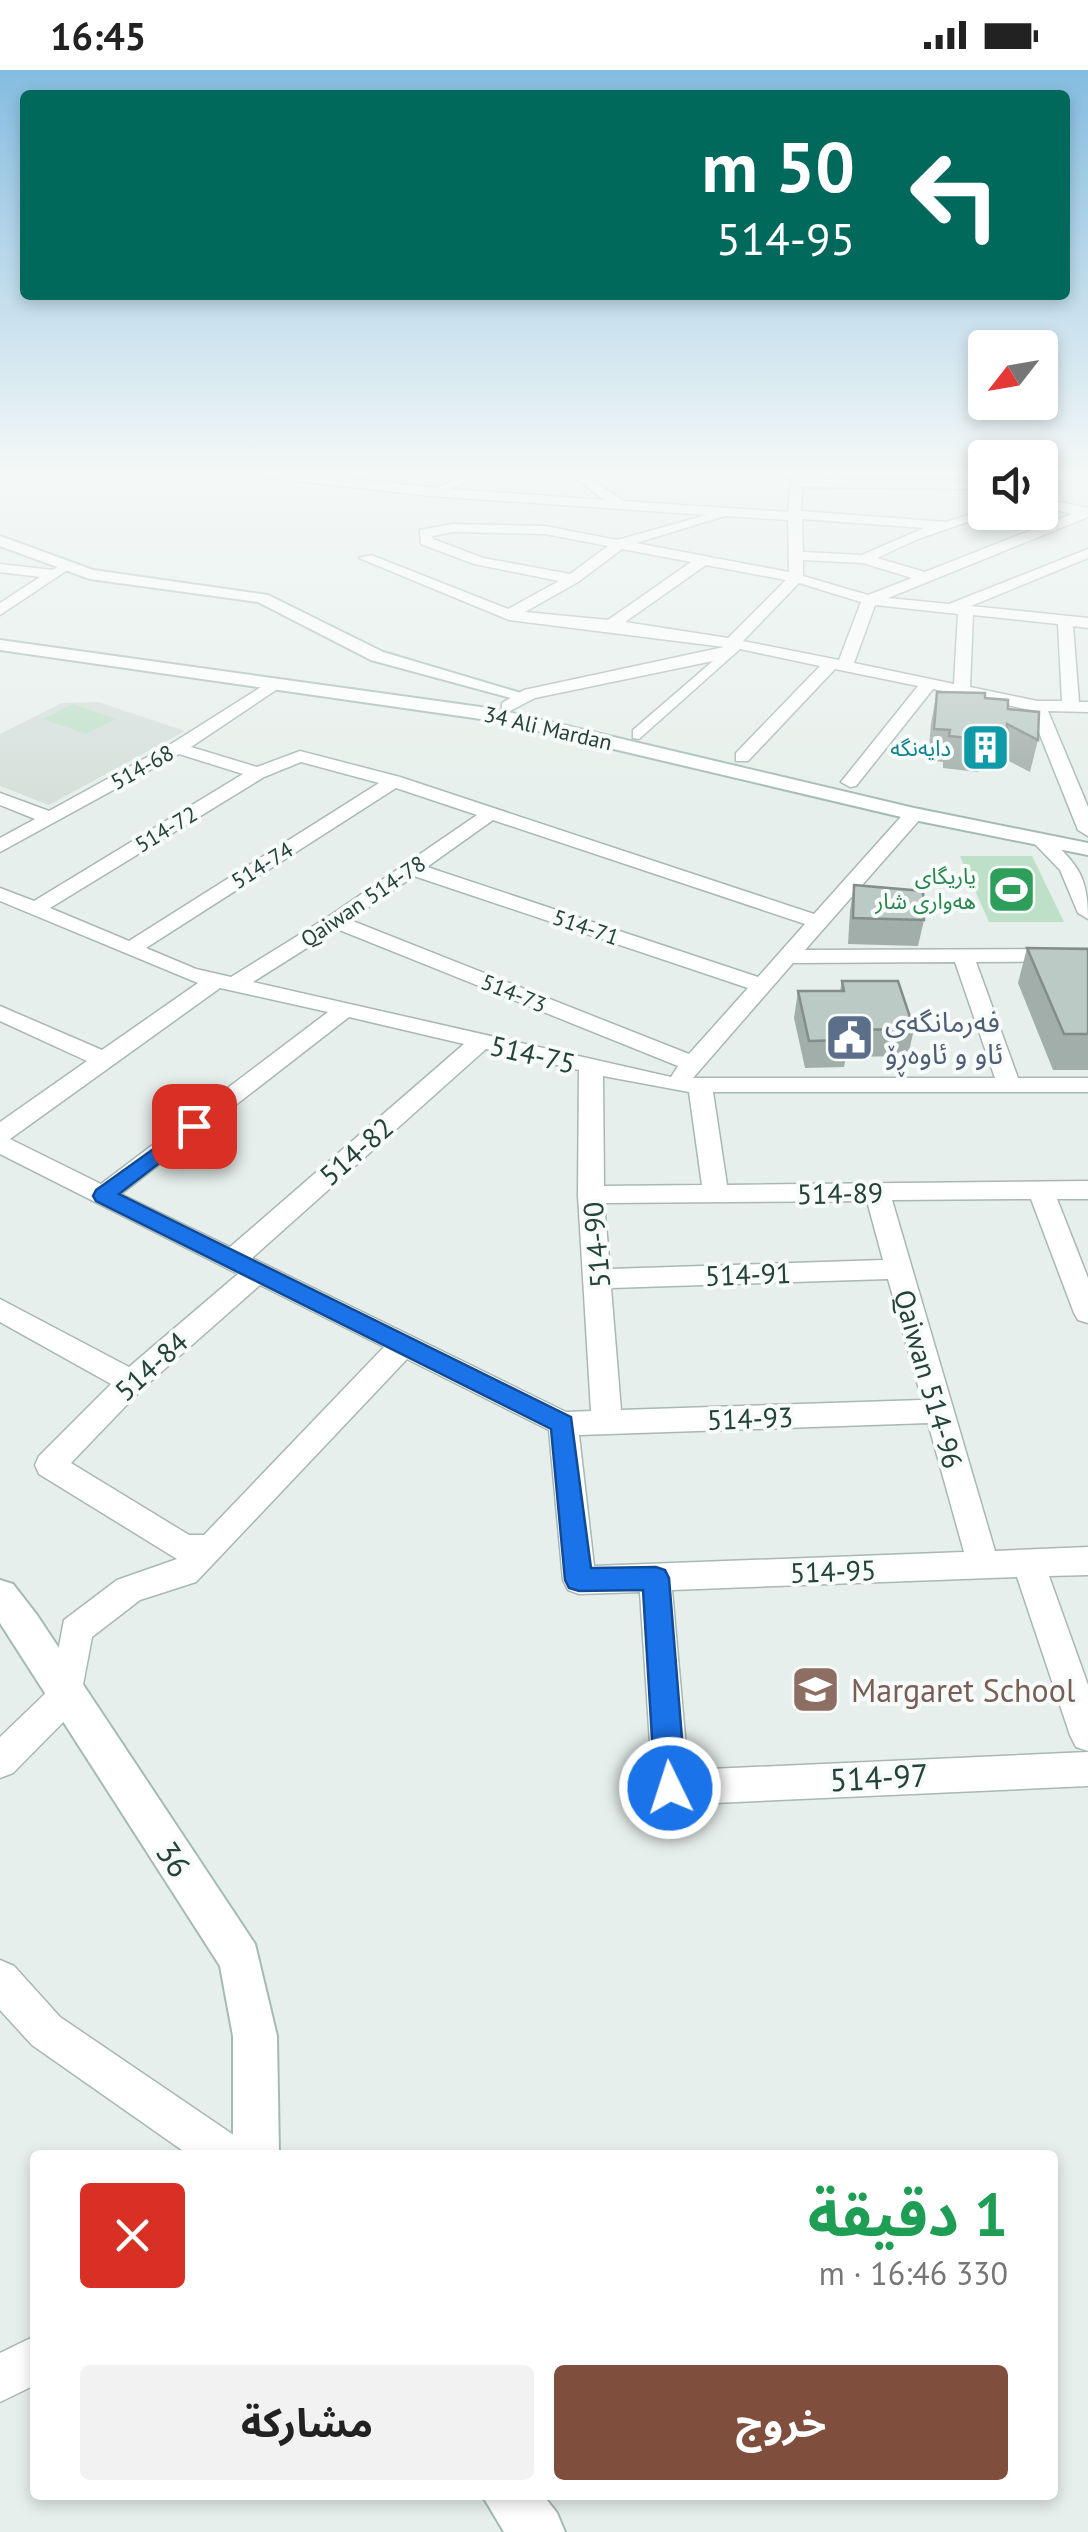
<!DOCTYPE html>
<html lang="ar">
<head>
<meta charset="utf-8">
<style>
  :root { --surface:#fff; --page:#f2f2f2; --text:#222; --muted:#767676; --accent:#804e3d }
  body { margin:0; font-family:"PT Sans","Noto Sans Arabic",sans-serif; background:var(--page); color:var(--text); direction:rtl; height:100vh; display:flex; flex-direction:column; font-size:38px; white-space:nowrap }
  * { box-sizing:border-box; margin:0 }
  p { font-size:32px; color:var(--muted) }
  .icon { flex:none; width:55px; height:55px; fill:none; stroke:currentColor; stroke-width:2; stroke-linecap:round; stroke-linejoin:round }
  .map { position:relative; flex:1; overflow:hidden; direction:ltr }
  .sheet { position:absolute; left:30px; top:2080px; width:1028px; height:350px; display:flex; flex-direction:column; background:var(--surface); border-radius:10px; box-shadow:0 5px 15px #0003; direction:rtl }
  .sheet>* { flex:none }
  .hud { position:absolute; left:20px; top:20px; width:1050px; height:210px; border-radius:10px; box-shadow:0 5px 15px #0003; direction:rtl; background:#00695c; color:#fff; overflow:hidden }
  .needle { width:65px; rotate:239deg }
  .fabs { position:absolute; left:968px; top:260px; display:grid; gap:20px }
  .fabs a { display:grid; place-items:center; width:90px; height:90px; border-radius:10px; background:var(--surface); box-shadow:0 5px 15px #0003; font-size:50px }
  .pin { position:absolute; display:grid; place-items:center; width:85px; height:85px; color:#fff; margin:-42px; border-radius:20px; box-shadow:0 5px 15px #0006 }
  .me { position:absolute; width:110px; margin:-55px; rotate:356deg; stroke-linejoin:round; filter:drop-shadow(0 0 8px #0008) }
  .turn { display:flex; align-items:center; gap:35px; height:210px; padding:0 50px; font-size:45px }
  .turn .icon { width:130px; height:130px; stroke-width:2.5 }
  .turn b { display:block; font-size:70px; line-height:85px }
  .round { display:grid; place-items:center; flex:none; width:105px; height:105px; border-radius:10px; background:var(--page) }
  .headline { display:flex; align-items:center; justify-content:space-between; height:170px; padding:0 50px }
  h1 { font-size:60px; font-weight:700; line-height:75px; color:#1e9e55 }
  .action { display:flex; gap:20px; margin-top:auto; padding:20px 50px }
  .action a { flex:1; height:115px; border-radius:10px; background:var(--accent); color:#fff; font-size:40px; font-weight:700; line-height:115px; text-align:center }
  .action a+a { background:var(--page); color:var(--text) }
  .status { display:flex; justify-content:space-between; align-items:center; height:70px; padding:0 50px; background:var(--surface); direction:ltr }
  .status svg { height:28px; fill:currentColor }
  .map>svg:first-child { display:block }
</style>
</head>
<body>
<div class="status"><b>16:45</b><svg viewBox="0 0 49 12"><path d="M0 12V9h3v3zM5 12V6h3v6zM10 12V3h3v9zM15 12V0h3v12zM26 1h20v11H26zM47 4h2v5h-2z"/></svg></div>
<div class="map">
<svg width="1088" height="2462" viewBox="0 0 1088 2462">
  <rect width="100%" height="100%" fill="#e6efeb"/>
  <polygon fill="#d4dfda" points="98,632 185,661 49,735 0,716 0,664 62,633"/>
  <g fill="#bfe0c8">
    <polygon points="73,634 116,649 86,664 43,649"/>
    <polygon points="960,786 1032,786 1064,852 989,852"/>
  </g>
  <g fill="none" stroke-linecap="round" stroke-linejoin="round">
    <defs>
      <g id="street">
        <path d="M222,399H260L436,418L478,399H495L450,419L605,430L563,399H577L623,431L788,442L792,406L662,403L656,399H806L803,409L985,411V419L802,417L801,441L946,452L985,440L997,442L918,469L877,488L925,502L1072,444L1040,436V428L1088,438V447L888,528L949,534L1088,479V488L971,536L1088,548V558L1073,556L1079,632H1088V642L1048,641L1088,737V766L1078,760L1030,640L933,619L856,716L850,717L841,712L918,616L835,599L748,691H736V683L820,596L740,579L639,669L633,668V660L713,591L535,628L508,642L502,641V633L524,620L724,577L509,550L359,488L371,485L508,539L559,511L474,494L421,474L420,460L453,454L545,456L617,470L707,445L431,426L228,403ZM725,446L788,450L789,502L636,473ZM802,449L924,458L862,485L803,482ZM453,462L545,464L608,476L570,504L483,488L433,469L432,466ZM622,479L691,492L608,550L525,542L578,512ZM803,490L863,493L912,508L868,525L803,506ZM706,495L786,510L728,568L625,552ZM799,513L861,532L839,590L743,571ZM875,535L958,544L954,614L854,593ZM973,545L1058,554L1062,631H1037L970,617Z"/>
        <polygon points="0,494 52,500 65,493 72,497 0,545 0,533 40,507 0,502"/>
        <path d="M274,609L288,612L191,677L257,697L300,681L400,707L814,844L907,740L914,738L923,744L921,748L805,880L1088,879V891L976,892L1018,1008H1088V1022H713L727,1115L1088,1111V1129H1057L1088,1208V1253L1078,1250L1074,1243L1031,1129L892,1130L995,1481L1088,1477V1505L1049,1506L1088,1615V1681L1076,1677L1070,1665L1017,1507L672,1520L688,1700L1088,1682V1716L671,1735L658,1730L653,1718L640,1522L579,1524L568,1520L563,1510L549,1360L407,1289L196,1512L140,1530L92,1567L79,1636L13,1703L0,1708V1667L51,1618L64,1550L117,1510L177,1489L39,1404L35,1395L39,1386L111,1314L0,1252V1229L129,1297L238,1204L0,1084V1052L87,991L0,951V936L102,980L198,913L0,831V818L34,831L243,704L179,684L0,782V768L35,749L0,735V723L49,741L171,674ZM301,692L379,713L129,871L50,838L264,707ZM396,718L477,745L328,847L231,907L196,899L146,878ZM493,750L805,854L758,907L427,797ZM414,806L748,918L689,984L350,850ZM337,859L678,996L671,1007L253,912ZM955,892L995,1008H693L793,893ZM220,918L328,942L101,1114L10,1069ZM349,947L464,974L230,1177L121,1124ZM486,979L579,1000L578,1125L591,1341L566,1342L252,1188ZM603,1006L689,1022L702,1115L604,1116ZM867,1131L883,1190L610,1199L604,1133ZM888,1209L922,1330L621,1340L611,1218ZM260,1215L384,1277L204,1465H189L71,1393L141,1320ZM928,1353L964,1482L594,1496L579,1365Z"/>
        <path d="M1042,765L1049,767C1078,796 1088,806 1088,849L1078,843L1060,800L1032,771Z"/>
        <polygon points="0,1890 14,1896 60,1947 241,2070 247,2085 189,2085 32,1975 0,1940"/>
        <polygon points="35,2266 35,2315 0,2332 0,2283"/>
      </g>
      <g id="secondary">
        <polygon points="0,466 93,500 268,525 383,582 531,626 522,631 371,590 258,532 90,509 0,476"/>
        <polygon points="0,570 495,639 914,738 1088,773 1088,785 914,750 495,651 0,580"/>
        <polygon points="0,1510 13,1514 37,1545 255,1874 277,1966 279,2085 233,2085 233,1966 220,1896 0,1553"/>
        <polygon points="482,2425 543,2425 557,2443 565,2462 504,2462"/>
      </g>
    </defs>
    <use href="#street" stroke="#a8b8b2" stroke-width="3"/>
    <use href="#secondary" stroke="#a4bbb3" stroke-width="4"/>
    <use href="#street" fill="#fff" fill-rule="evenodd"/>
    <use href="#secondary" fill="#fff" fill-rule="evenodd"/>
  </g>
  <g fill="#a1aea9">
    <polygon points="937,622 985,628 1008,639 1038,670 1030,702 1003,688 1000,701 979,699 978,702 943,698 943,692 928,690 931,653"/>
    <polygon points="854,815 924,850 918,876 848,874 850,841"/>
    <polygon points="1027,878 1088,879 1088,1000 1053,1000 1018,913"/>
    <polygon points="842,911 914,959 908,986 846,987 844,997 805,998 794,948 798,921 840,921"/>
  </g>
  <g fill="#bbcac4" stroke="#838d89" stroke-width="2.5">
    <polygon points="937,622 985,623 985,628 1008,630 1008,639 1039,642 1038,670 1007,654 1007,669 986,667 986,670 949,666 950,660 934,659"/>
    <polygon points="854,815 923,821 924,850 853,848"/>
    <polygon points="1027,878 1088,879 1088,964 1064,964"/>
    <polygon points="842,911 898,911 914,959 847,960 849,970 809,971 798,921 844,921"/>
  </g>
  <linearGradient id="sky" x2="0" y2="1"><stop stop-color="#84bce0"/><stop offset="0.54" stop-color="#f4f8f6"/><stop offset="1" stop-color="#f4f8f6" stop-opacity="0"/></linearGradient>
  <rect width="1088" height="744" fill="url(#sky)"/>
  <polygon fill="#1a73e8" stroke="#114b97" stroke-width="2.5" points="194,1050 204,1056 201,1061 119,1124 571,1347 591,1498 656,1497 665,1500 669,1508 686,1718 681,1728 670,1732 660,1728 655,1718 643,1520 579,1521 569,1518 565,1510 551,1359 96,1131 93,1126 96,1120"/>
  <defs>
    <symbol id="building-square" viewBox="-11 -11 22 22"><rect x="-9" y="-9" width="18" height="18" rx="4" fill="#0f9aa8" stroke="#f7fbf9"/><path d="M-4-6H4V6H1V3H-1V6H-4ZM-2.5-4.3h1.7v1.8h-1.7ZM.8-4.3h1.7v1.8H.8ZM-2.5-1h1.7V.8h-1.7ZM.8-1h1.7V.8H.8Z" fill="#fff"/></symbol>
    <symbol id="stadium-square" viewBox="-11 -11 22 22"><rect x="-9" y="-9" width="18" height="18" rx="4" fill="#2e9e5b" stroke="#f7fbf9"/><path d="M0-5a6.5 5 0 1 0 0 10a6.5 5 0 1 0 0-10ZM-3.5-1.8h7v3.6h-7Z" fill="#fff"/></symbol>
    <symbol id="civic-square" viewBox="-11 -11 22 22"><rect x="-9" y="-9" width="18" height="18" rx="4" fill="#5c6f8a" stroke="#f7fbf9"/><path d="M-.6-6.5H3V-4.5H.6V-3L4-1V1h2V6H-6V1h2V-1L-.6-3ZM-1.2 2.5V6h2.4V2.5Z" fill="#fff"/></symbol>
    <symbol id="school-square" viewBox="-11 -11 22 22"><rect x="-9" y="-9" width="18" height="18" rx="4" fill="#8d6e63" stroke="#f7fbf9"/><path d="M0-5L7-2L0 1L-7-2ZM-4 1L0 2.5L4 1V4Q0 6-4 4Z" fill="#fff"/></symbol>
  </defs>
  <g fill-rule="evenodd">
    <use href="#building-square" x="958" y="650" width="55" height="55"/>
    <use href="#stadium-square" x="984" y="792" width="55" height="55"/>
    <use href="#civic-square" x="822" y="940" width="55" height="55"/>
    <use href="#school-square" x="788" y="1592" width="55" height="55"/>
  </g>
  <g text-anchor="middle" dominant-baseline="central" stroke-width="8" stroke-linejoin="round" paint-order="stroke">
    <g font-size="22" fill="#24423a" stroke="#f7fbf9">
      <text transform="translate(548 658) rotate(13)">34 Ali Mardan</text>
      <text transform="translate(142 697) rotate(-29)">514-68</text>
      <text transform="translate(166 759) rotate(-31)">514-72</text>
      <text transform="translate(262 795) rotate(-32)">514-74</text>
      <text transform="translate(363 831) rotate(-34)">Qaiwan 514-78</text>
      <text transform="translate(586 857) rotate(19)">514-71</text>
      <text transform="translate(514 923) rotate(22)">514-73</text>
    </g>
    <g font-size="22" fill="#0d838f" stroke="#f7fbf9" text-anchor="end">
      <text x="951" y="678">دایەنگە</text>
    </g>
    <g font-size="22" fill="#27864d" stroke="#f7fbf9" text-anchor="end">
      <text x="976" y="806">یاریگای<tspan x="976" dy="25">هەواری شار</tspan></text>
    </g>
    <g font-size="28" fill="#4e5e75" stroke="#f7fbf9" text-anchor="start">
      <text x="885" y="951">فەرمانگەی<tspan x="885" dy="32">ئاو و ئاوەڕۆ</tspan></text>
    </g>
    <g font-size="28" fill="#24423a" stroke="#f7fbf9">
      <text transform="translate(533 984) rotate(13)">514-75</text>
      <text transform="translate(356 1081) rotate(-41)">514-82</text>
      <text transform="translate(840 1123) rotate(-1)">514-89</text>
      <text transform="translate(596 1175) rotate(-95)">514-90</text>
      <text transform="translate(748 1204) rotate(-2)">514-91</text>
      <text transform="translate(151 1296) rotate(-42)">514-84</text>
      <text transform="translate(929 1309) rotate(74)">Qaiwan 514-96</text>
      <text transform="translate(750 1348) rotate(-2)">514-93</text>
      <text transform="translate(833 1501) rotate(-2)">514-95</text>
    </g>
    <g font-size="32" fill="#785e54" stroke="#f7fbf9" text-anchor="start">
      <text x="851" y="1620">Margaret School</text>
    </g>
    <g font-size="32" fill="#24423a" stroke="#f7fbf9">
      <text transform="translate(879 1707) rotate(-3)">514-97</text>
      <text transform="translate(174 1789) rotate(57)">36</text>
    </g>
  </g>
</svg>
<div class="fabs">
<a><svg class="needle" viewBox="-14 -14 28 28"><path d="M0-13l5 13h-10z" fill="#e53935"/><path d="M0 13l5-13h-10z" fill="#767676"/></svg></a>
<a><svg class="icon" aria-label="sound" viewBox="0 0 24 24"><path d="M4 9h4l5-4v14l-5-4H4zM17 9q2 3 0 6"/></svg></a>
</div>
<div class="pin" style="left:194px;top:1056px;background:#d93025"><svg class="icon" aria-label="arrive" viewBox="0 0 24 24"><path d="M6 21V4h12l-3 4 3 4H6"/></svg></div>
<svg class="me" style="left:670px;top:1718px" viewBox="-20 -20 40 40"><circle r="17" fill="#1a73e8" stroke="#fff" stroke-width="3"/><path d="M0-11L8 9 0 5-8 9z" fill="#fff"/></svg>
<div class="hud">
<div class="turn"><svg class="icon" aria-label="left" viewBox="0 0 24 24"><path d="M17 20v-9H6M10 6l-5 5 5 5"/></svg><div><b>50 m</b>514-95</div></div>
</div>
<section class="sheet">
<div class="headline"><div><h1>1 دقيقة</h1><p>330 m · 16:46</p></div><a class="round" style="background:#d93025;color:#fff"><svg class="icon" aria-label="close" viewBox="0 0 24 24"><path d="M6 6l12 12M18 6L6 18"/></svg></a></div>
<div class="action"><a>خروج</a><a>مشاركة</a></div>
</section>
</div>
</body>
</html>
